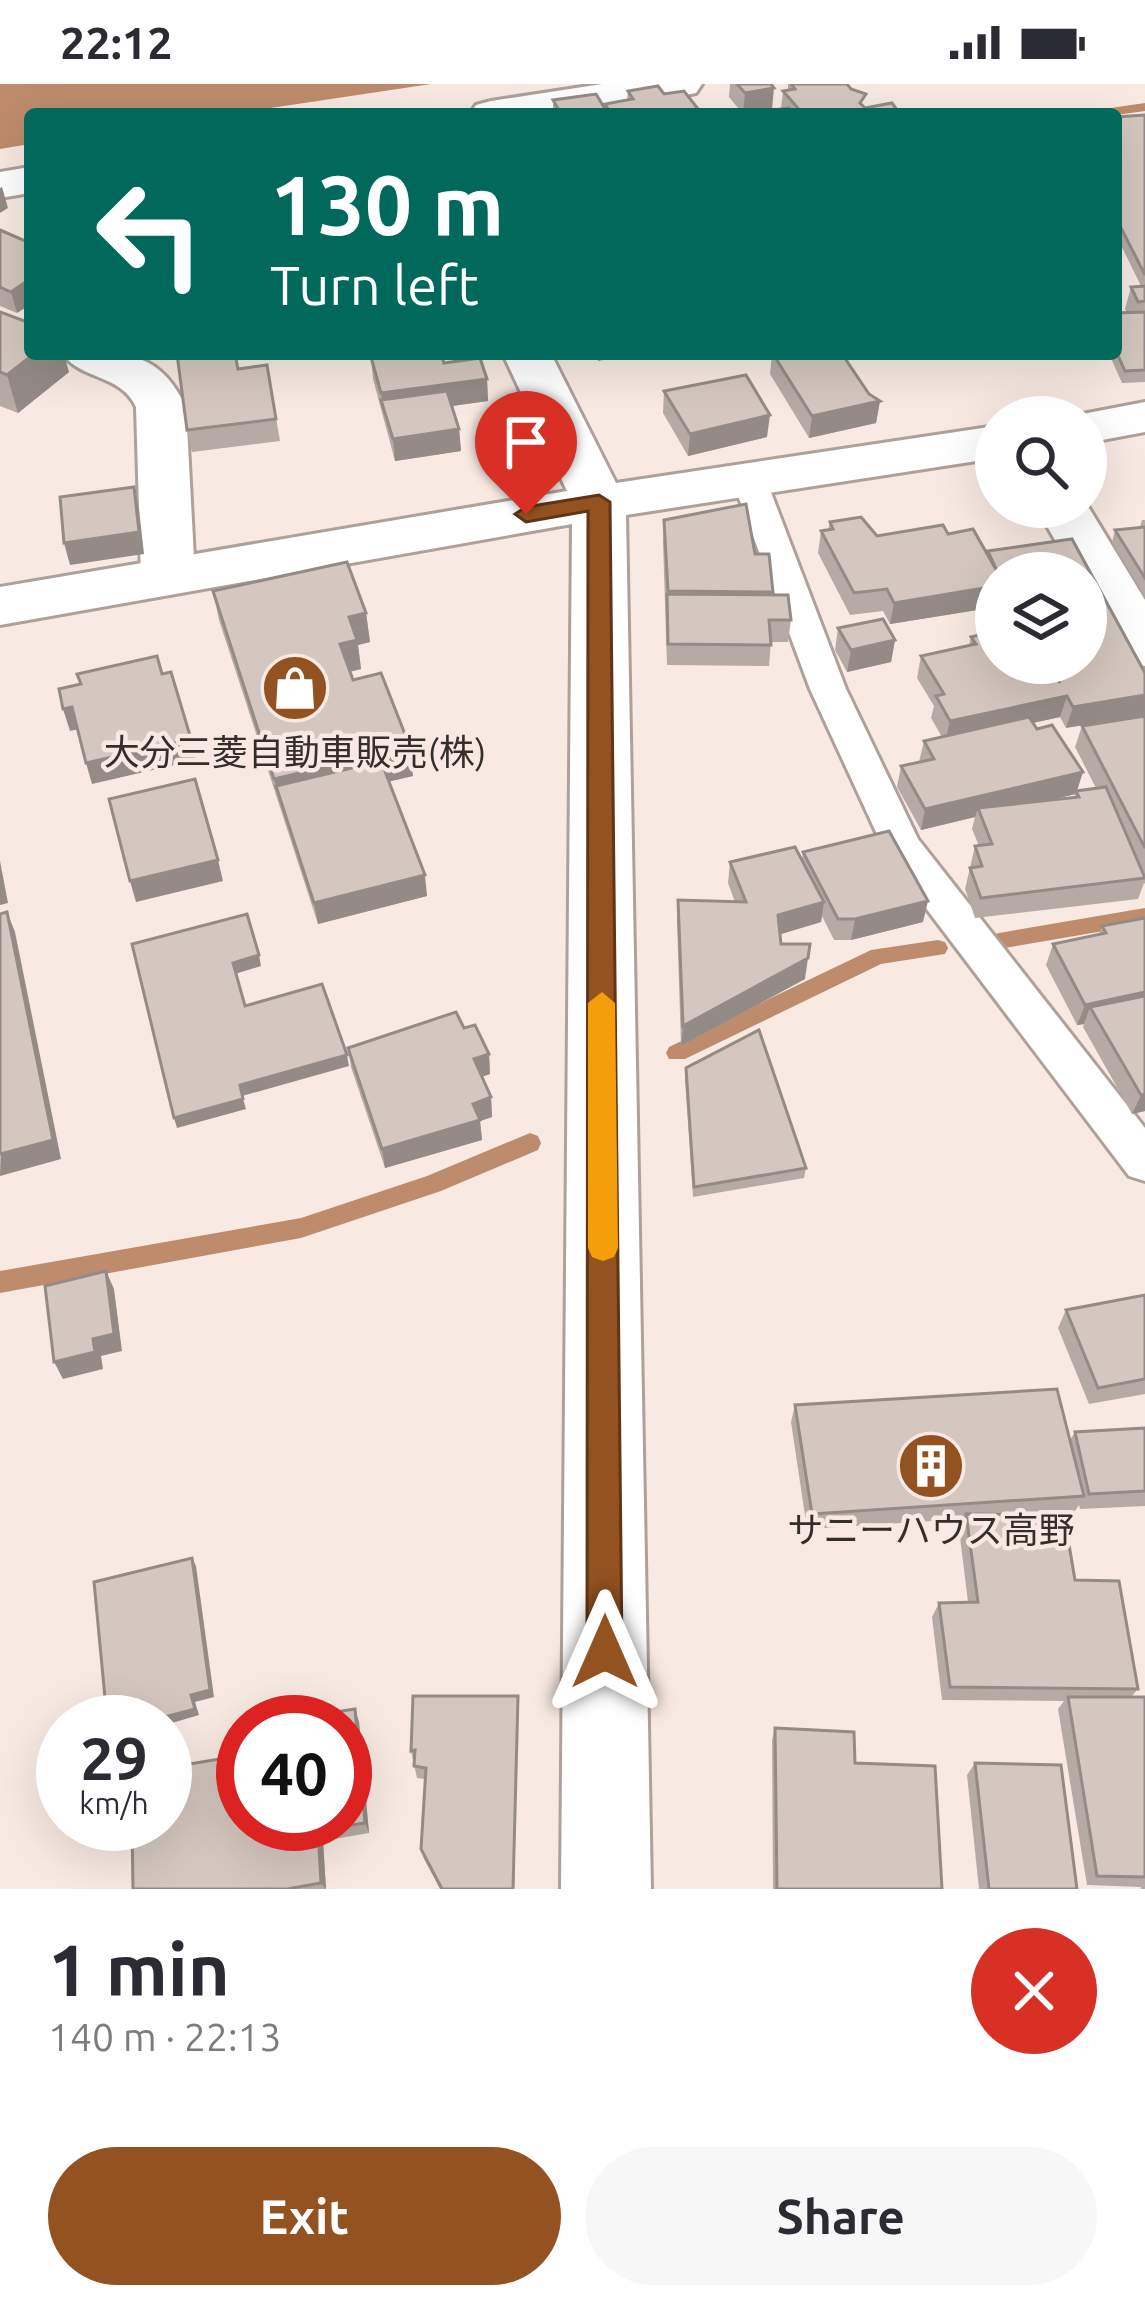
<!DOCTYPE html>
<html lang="en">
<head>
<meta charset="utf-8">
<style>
  :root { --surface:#fff; --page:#f7f7f7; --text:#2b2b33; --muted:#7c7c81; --accent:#945221 }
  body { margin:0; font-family:Ubuntu,"Noto Sans JP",sans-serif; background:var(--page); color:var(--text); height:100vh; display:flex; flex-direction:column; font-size:45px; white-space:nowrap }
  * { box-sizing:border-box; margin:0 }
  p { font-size:39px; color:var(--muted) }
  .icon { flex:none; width:66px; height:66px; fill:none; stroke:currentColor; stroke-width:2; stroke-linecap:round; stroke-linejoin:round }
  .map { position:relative; height:1805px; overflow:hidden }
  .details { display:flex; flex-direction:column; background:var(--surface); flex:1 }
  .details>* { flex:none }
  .guide { position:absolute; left:24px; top:24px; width:1098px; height:252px; border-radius:12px; box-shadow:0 12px 48px #0002; background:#00695c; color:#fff; overflow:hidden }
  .fabs { position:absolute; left:975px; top:312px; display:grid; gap:24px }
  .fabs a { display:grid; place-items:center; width:132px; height:132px; border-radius:50%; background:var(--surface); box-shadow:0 12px 48px #0002; font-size:60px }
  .speed { position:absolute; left:36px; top:1611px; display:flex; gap:24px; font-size:60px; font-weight:700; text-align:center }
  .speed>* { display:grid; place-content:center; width:156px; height:156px; border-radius:50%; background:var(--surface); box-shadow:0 12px 48px #0002; line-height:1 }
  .speed small { font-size:30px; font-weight:400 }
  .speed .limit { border:18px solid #d22; background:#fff; color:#111 }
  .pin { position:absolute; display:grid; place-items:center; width:102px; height:102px; color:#fff; margin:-123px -51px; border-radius:50% 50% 50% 0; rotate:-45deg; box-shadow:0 0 12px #0007 }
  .pin .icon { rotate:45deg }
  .me { position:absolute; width:132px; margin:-66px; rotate:0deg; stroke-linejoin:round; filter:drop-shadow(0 0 9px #0008) }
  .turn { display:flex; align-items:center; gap:42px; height:252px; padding:0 48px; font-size:54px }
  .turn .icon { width:156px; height:156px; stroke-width:2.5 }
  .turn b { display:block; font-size:84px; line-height:102px }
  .round { display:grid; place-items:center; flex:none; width:126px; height:126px; border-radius:63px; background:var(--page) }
  .headline { display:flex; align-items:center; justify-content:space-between; height:204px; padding:0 48px }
  h1 { font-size:72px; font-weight:600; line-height:90px }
  .button { display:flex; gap:24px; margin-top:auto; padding:24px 48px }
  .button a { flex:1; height:138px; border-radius:72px; background:var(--accent); color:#fff; font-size:48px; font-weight:600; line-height:138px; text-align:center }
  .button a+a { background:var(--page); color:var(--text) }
  .status { display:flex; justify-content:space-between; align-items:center; height:84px; padding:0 60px; background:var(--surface); direction:ltr }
  .status svg { height:33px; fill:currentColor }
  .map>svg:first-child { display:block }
</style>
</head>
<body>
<div class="status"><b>22:12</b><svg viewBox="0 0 49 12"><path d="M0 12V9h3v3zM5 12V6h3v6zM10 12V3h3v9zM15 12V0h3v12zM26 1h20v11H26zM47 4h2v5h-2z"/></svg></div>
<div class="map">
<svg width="1145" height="1805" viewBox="0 0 1145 1805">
  <rect width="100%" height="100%" fill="#f8eae2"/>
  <polygon fill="#be8c6c" points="0,0 431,0 231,30 30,30 30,60 0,65"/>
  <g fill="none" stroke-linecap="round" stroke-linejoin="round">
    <g fill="#be8c6c" fill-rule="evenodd">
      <polygon points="1145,19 1145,27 1116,31 1090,30 1097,26"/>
      <polygon points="1145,824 1145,840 999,865 992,863 989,857 992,851 999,849"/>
      <polygon points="938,856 945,858 948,864 945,870 881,880 685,975 669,975 666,969 669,963 871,866"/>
      <polygon points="530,1049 538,1052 541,1059 538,1066 441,1107 301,1154 0,1209 0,1187 301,1134 427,1092"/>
    </g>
    <defs>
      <polygon id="service" points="750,387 762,391 767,398 846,605 918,755 1145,1044 1145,1097 1129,1092 888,774 810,605 733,398 738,391"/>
      <g id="minor">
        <path d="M63,270C121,270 157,262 186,323L195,493L187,506L168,511L149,506L141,493L136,323C121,290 81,296 63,270Z"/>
        <polygon points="1086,419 1145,516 1145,582 1125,577 1086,510 1086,489 1074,489 1036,423 1086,423"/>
      </g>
      <g id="tertiary">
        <polygon points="602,0 702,0 696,9 681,12 571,30 470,30 476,21 491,17"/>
        <polygon points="30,83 30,109 0,114 0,88"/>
        <polygon points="503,270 551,270 616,399 996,342 996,374 626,431 651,1805 561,1805 572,440 0,541 0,503 567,407"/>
        <polygon points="1145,318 1145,348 1086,359 1086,333 1067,333"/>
      </g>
    </defs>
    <use href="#service" stroke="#aea19a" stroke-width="6"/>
    <use href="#minor" stroke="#aea19a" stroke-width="6"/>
    <use href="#tertiary" stroke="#aea19a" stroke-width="6"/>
    <use href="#service" fill="#fff" fill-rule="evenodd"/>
    <use href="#minor" fill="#fff" fill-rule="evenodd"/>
    <use href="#tertiary" fill="#fff" fill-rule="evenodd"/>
  </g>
  <g fill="#b6aba4" fill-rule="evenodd">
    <polygon points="730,0 771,0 772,25 756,28 781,25 783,7 788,6 788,0 847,0 864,23 900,30 741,30 743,30 729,13"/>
    <polygon points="628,7 664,10 702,30 553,30 553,16 605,25 605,20 627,16"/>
    <polygon points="1145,31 1145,298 1122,299 1109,270 1116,270 1116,229 1127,229 1125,225 1131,203 1141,202 1116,151 1116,33"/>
    <polygon points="0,146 17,229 0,222"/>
    <polygon points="0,228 69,288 18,329 0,322"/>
    <polygon points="772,270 842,270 869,310 880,317 876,339 809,354 770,290"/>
    <polygon points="371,273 444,279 487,295 488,317 452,322 459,345 461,367 395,377 373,295"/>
    <polygon points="267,281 280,357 192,368 187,346 238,285"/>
    <polygon points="664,307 767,353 688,372 663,329"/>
    <polygon points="664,436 755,470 769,470 772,511 791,536 788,558 771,558 769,582 667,581 663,458"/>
    <polygon points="1142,436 1145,436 1145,512 1112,458 1115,446 1140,443"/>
    <path d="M830,438L877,452L948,450L988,471V467L1145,589L1066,644L1060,633L1033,639L1077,707L1096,704L1075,663L1082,642L1145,632V800L1144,799L1138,815L975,834L965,805L975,762H979L972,745L975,733L921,746L897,703L901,682L919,678L924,657L942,653L931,634L934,622L917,594L921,572L969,562L971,553L996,579H1086L996,489V523L890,540L883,527L850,531L818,469L821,447L828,446ZM1075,710L1074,714L1046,717Z"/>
    <polygon points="213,507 366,529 370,558 358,561 361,585 350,588 353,596 413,692 389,697 427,812 318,840 219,536"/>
    <polygon points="838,544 895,556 891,578 847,588 835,566"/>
    <polygon points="803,768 923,838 851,856 834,856 822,832 821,838 780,850 781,860 805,895 681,962 677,837 678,816 735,818 728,799 730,778 802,775"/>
    <polygon points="1145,834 1145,1027 1132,1030 1083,943 1084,940 1077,941 1046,881 1053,860 1099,850 1102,842"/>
    <polygon points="464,944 489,970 490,990 482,993 491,1013 492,1033 480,1037 482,1056 385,1084 351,983 348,964"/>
    <polygon points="686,984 806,1084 804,1094 693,1113 685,995"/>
    <polygon points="1145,1211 1145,1310 1089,1320 1058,1244 1066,1226"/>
    <polygon points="795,1321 1070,1356 1075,1348 1145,1344 1145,1422 1080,1425 1079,1421 1075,1427 1021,1431 1075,1496 1138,1605 1131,1613 1145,1613 1145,1805 1141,1805 1141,1803 1087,1801 1058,1625 1064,1617 942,1616 932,1533 939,1519 968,1518 959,1445 964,1435 807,1445 791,1338"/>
    <polygon points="518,1612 514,1805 440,1805 424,1775 421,1765 425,1695 417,1694 411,1667"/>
    <polygon points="355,1625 359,1638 369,1749 323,1757 326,1805 133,1805 238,1672"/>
    <polygon points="775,1644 855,1679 942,1805 773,1805 772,1656"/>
    <polygon points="975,1679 1077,1805 979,1805 967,1691"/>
  </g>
  <g fill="#948b86">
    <polygon points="774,4 772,25 743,30 745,9"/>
    <polygon points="2,103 8,124 0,129 0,104"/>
    <polygon points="30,195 30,221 17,229 11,208"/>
    <polygon points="34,270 64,270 69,288 18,329 7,291"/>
    <polygon points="598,270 631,270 598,277"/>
    <polygon points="487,295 488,317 386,331 382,316 381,309"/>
    <polygon points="880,317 876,339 809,354 812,332"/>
    <polygon points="770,331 767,353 688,372 690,350"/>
    <polygon points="459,345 461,367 395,377 393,355"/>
    <polygon points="134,403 139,425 144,470 70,481 64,459"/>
    <polygon points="996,502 996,523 890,540 894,519"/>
    <polygon points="366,529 370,558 358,561 361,585 344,589 340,560 349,533"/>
    <polygon points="895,556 891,578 847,588 851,566"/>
    <polygon points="1145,611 1145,631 1066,644 1073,623"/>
    <polygon points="1067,612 1060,633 945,658 950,637"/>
    <polygon points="72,623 79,645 70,647 63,625"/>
    <polygon points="191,655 196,676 92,700 86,679"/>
    <polygon points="410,663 413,692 282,723 274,695"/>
    <polygon points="1083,688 1076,710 981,732 978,724 975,733 921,746 925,725"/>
    <polygon points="218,776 223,797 136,818 130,797"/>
    <polygon points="0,777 8,819 0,821"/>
    <polygon points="425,791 427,812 318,840 314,819"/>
    <polygon points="928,817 923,838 851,856 855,835"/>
    <polygon points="824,818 821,838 775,852 778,831"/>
    <polygon points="7,828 15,848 61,1075 0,1092"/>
    <polygon points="259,871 261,882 235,890 233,879"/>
    <polygon points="808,874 805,895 681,962 683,942"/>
    <polygon points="1145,908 1145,927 1090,923 1084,940 1077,941 1085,921"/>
    <polygon points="489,970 490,990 475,995 474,975"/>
    <polygon points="347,971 349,982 242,1012 240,1001"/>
    <polygon points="1145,1010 1145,1027 1132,1030 1141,1011"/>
    <polygon points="491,1013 492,1033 480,1037 482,1056 385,1084 382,1065 473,1020"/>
    <polygon points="243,1015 246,1025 177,1044 174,1034"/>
    <polygon points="106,1187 114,1205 122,1267 101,1272 103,1285 63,1295 54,1278 93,1255"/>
    <polygon points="192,1474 196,1482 214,1613 195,1618 199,1631 165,1641 165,1638 146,1638"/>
    <polygon points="518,1612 514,1805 513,1805"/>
    <polygon points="355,1625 359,1638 369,1749 365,1739"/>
    <polygon points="141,1626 145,1632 124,1638 110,1638 107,1635"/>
    <polygon points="318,1746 323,1757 326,1805 321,1799"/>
  </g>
  <g fill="#d4c7bf" stroke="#948b86" stroke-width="3">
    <polygon points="737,0 771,0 774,4 745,9"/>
    <polygon points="791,0 847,0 851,5 866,10 860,19 865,24 892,19 900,30 803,30 783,7 795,5"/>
    <polygon points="658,2 664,10 684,7 702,30 611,30 605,20 633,15 628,7"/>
    <polygon points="596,10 607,28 561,30 553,16"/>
    <polygon points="789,24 794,30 740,30"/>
    <polygon points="1145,31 1145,191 1116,134 1116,124 1119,124 1116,118 1116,33"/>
    <polygon points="0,146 30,159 30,195 11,208 0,203"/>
    <polygon points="1145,202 1145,217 1138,218 1131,203"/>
    <polygon points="0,228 30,239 30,270 34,270 7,291 0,288"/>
    <polygon points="1145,228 1145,286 1125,287 1116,267 1116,229"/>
    <polygon points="177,270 235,270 238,285 267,281 276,335 187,346"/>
    <polygon points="393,270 441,270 444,279 480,274 487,295 381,309 371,273"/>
    <polygon points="773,270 842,270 869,310 880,317 812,332"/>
    <polygon points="746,291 770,331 690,350 664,307"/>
    <polygon points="447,307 459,345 393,355 381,316"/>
    <polygon points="134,403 139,448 64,459 60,413"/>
    <polygon points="746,420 755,470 769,470 773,508 668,507 664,436"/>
    <polygon points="861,433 877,452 943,441 948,450 973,445 998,489 996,489 996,502 894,519 887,505 854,509 821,447 833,445 830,438"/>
    <polygon points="1145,443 1145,494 1115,446"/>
    <polygon points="1072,455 1145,589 1145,611 1073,623 1067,612 950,637 936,612 944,610 921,572 976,560 971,553 996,547 996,579 1046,579 1060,599 1049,579 1086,579 1086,489 998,489 988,467"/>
    <polygon points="347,478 366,529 349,533 357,556 340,560 353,596 381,589 410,663 274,695 213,507"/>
    <polygon points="667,510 788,511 791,536 769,536 771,561 668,560"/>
    <polygon points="883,535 895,556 851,566 838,544"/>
    <polygon points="157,572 162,590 171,588 191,655 86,679 72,623 63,625 59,605 81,600 77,590"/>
    <polygon points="1145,632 1145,764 1082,642"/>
    <polygon points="1029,633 1037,645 1052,641 1083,688 925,725 901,682 934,675 924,657"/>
    <polygon points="381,677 425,791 314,819 276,702"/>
    <polygon points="195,695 218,776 130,797 109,715"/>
    <polygon points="1106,703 1145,794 981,814 970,784 982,782 975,762 992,760 978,724 1079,713 1076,707"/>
    <polygon points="889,747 928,817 855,835 838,835 803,768"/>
    <polygon points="795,763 824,818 778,831 781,860 810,860 808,874 683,942 678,816 746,818 730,778"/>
    <polygon points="7,828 53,1056 0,1070 0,830"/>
    <polygon points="247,830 259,871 233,879 245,922 322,900 347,971 240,1001 243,1015 174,1034 132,860"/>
    <polygon points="1145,834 1145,908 1085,921 1053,860 1106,849 1102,842"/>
    <polygon points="1145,912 1145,1010 1141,1011 1090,923"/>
    <polygon points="456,928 464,944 475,941 489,970 474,975 491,1013 473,1020 480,1036 382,1065 348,964"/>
    <polygon points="759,946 806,1084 694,1103 686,984"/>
    <polygon points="106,1187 114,1250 93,1255 95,1268 54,1278 45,1202"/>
    <polygon points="1145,1211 1145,1295 1098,1304 1066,1226"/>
    <polygon points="1057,1305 1084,1412 812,1430 795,1321"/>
    <polygon points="1145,1344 1145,1407 1089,1410 1075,1348"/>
    <polygon points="966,1430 1064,1431 1075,1496 1119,1497 1138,1605 950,1603 939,1519 978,1518"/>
    <polygon points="192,1474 210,1606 191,1611 195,1625 146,1638 142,1638 141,1626 107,1635 94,1498"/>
    <polygon points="413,1612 518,1612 513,1805 442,1805 421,1765 426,1684 414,1682 415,1666 411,1667"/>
    <polygon points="1068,1613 1145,1613 1145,1793 1097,1792"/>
    <polygon points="355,1625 365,1739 318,1746 321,1799 287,1805 133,1805 132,1740 165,1740 165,1684 238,1672 237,1643 243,1642 243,1740 345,1740 345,1638 271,1638"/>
    <polygon points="775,1644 854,1648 855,1679 935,1682 942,1805 777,1805"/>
    <polygon points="975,1679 1061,1681 1077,1805 989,1805"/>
  </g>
  <polygon fill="#945221" stroke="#603515" stroke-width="3" points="599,411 610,418 622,1568 617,1581 605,1586 592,1581 587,1568 588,427 526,438 515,430 526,423"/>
  <polygon fill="#f59e0b" points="602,908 615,919 618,1164 614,1173 603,1177 592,1173 588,1164 588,919"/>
  <defs>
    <symbol id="shop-disc" viewBox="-11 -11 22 22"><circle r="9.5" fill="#945221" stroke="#f8eae2"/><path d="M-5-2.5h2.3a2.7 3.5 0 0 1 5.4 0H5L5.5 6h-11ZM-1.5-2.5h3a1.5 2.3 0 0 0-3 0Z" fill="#fff"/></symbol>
    <symbol id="building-disc" viewBox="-11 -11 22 22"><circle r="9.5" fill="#945221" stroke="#f8eae2"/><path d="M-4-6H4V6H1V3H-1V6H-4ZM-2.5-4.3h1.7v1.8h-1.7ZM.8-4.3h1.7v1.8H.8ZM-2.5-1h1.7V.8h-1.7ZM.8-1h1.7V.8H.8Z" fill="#fff"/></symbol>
  </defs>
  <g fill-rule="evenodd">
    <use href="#shop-disc" x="257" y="566" width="76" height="76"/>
    <use href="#building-disc" x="893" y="1344" width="76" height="76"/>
  </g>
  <g text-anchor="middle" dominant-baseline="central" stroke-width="9" stroke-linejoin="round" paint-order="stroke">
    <g font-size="36" fill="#352f2c" stroke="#f8eae2">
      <text x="295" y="667">大分三菱自動車販売(株)</text>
      <text x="931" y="1445">サニーハウス高野</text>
    </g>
  </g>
</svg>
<div class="fabs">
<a><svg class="icon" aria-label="search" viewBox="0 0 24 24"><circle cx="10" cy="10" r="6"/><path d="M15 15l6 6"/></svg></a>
<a><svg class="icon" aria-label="layers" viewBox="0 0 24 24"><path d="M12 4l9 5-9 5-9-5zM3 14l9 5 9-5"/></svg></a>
</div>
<div class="speed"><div>29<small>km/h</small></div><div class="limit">40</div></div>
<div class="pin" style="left:526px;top:430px;background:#d93025"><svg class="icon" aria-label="arrive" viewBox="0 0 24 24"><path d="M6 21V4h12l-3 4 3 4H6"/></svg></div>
<svg class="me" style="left:605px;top:1568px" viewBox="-20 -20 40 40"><path d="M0-17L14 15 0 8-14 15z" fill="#945221" stroke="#fff" stroke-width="4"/></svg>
<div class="guide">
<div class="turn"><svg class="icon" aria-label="left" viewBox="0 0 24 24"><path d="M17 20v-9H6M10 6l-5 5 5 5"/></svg><div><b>130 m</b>Turn left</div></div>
</div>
</div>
<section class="details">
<div class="headline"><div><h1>1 min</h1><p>140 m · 22:13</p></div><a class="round" style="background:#d93025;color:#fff"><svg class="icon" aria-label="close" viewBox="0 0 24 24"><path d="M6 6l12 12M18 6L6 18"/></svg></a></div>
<div class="button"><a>Exit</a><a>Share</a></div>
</section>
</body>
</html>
